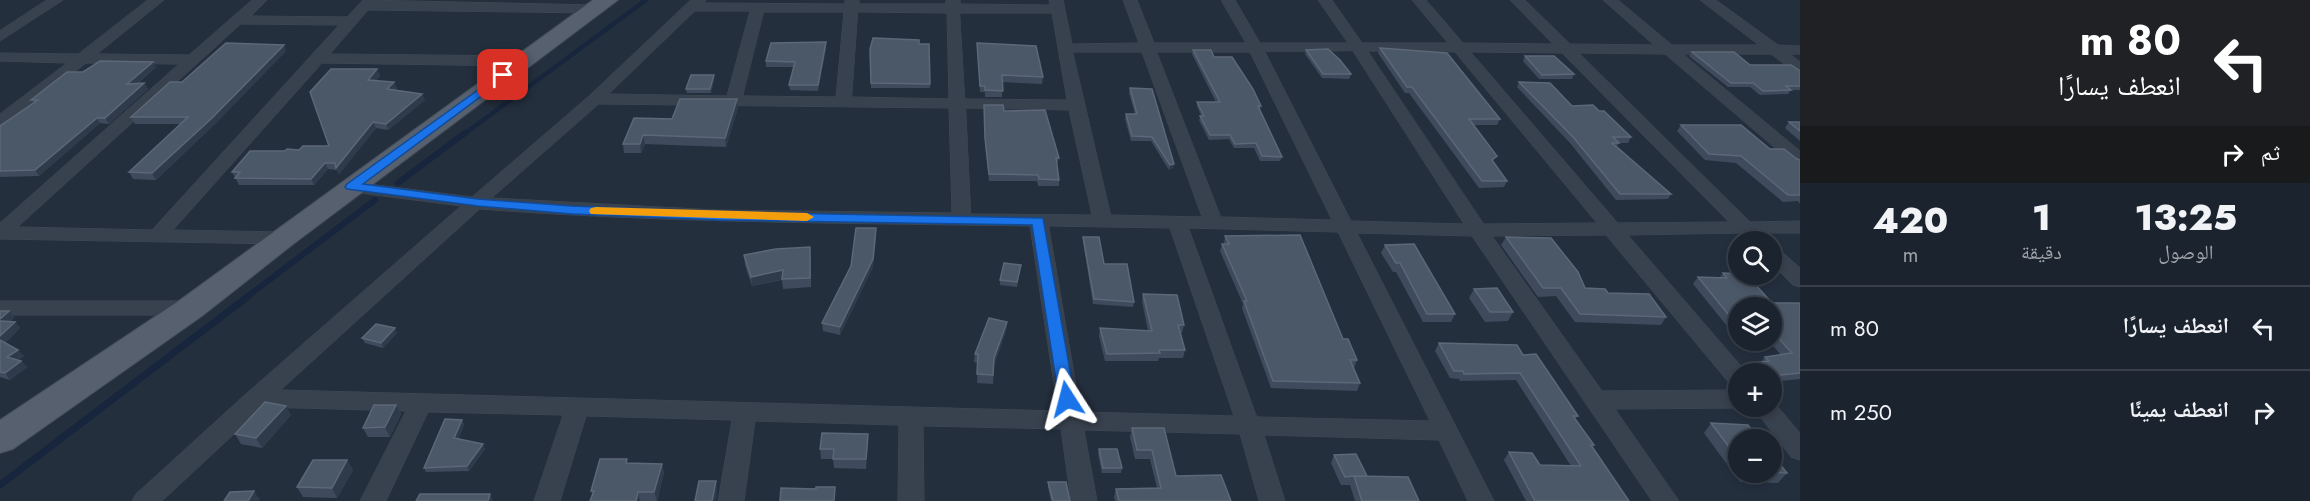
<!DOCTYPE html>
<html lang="ar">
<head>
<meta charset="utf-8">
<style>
  :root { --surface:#1b232e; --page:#282f3a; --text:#f1f3f6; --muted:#a0a4aa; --line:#39404a }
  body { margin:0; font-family:Jost,"Noto Naskh Arabic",sans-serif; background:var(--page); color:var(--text); direction:rtl; height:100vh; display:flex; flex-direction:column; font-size:22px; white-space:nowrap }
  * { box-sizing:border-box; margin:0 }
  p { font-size:20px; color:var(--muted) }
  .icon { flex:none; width:33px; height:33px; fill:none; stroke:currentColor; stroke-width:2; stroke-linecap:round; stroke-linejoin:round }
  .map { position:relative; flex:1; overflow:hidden; direction:ltr }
  .details { display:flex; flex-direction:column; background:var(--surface); width:510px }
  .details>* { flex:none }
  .banner { background:#202124; color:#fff; overflow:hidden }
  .tools { position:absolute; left:1728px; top:231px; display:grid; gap:12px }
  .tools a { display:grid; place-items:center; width:54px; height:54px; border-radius:50%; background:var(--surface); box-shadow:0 3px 9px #0003,0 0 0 2px var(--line); font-size:30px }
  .pin { position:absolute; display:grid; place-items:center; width:51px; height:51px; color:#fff; margin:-26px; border-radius:12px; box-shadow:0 3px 9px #0006 }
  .me { position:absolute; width:66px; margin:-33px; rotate:351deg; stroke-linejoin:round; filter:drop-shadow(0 0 4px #0008) }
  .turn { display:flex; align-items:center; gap:21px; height:126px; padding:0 30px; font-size:27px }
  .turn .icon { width:78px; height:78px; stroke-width:2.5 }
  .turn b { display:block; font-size:42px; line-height:51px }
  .then { display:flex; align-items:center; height:57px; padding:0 30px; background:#0003; gap:12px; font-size:22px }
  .eta { display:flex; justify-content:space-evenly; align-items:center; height:102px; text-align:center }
  .eta b { font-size:36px; font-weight:800; line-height:42px }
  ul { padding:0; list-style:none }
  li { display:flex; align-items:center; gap:18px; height:84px; padding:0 30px; border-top:2px solid var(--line) }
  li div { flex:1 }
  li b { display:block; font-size:22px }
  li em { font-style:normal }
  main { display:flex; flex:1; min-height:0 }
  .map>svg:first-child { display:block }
</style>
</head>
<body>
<main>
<section class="details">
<div class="banner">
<div class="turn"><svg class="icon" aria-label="left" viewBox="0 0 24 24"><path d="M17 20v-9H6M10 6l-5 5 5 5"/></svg><div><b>80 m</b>انعطف يسارًا</div></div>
<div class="then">ثم<svg class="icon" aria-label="right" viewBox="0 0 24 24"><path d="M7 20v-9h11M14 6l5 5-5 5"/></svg></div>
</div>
<div class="eta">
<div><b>13:25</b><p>الوصول</p></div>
<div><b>1</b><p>دقيقة</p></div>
<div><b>420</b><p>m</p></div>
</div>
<ul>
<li><svg class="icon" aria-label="left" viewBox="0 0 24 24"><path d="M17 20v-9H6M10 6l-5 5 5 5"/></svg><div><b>انعطف يسارًا</b></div><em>80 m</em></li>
<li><svg class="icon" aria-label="right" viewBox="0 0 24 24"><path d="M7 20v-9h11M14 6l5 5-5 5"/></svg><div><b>انعطف يمينًا</b></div><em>250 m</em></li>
</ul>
</section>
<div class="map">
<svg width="1800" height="501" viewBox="0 0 1800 501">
  <rect width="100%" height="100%" fill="#242f3e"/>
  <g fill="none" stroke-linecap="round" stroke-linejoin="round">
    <polyline stroke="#17263c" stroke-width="4.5" points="463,135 646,0"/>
    <g stroke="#17263c" stroke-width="6">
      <polyline points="398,183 465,133"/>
      <polyline points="244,299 375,200"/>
    </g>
    <polyline stroke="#17263c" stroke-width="7" points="0,485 246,298"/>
    <defs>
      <g id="minor">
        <polygon points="47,0 63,0 0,41 0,31"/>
        <path d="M148,0H164L97,54L189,55L252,0H267L251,16L347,17L363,0L595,5L602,9L595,13L368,10L330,54L522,56L530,61L522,66L322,63L173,230L282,232L289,234L292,238L289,242L282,244L0,239V223L179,64L86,63L6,126L0,127V114L67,63L0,61V53L78,54ZM241,24L339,25L152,230L18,227Z"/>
        <path d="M691,0H706L704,3L845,4V0H859V4H946V0H960V4L1050,5L1049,0H1063L1072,44L1139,43L1123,0H1137L1154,43H1246L1221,0H1235L1260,43H1348L1318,0H1332L1362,43H1448L1412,0H1426L1463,43L1553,44L1510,0H1525L1570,44L1654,45L1603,0H1618L1672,45H1759L1700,0H1716L1778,45L1800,46V54H1790L1800,62V74L1795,72L1771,54H1683L1800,151V165L1794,164L1665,54L1579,53L1750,222L1800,221V233H1762L1769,242H1748L1740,233L1628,235L1746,372L1738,374V386L1730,384L1606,235L1492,236L1602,391L1738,390V406H1742L1738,408L1615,409L1679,501H1652L1472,236L1357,233L1494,501H1468L1439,440L1264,435L1285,501H1259L1240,434L1084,430L1097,501H1071L1061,429L923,426L924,501H898L899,425L755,421L744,501H718L732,420L586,416L560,501H534L563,415L428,412L386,501H360L406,411L263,407L162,501H132L136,494L248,392L461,206L352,192L346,191L343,187L346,183L352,182L472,197L589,96ZM695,11H750L727,96L609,94ZM764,12H844L836,97L743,96ZM858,12L947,13L949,99L852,97ZM960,13H1052L1067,100L965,99ZM1353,51L1464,224L1351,221L1265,52ZM1368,51L1455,52L1597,223L1484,224ZM1073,52H1142L1202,217L1111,215ZM1157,52H1250L1332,220L1221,217ZM1471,52L1562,53L1729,222L1618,223ZM599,104L949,108L952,213L717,210L492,198ZM966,108L1069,110L1092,215L971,214ZM480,209C664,223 847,223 1030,226L1058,411L281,390ZM1049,226L1170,228L1234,416L1081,412ZM1189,228L1338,232L1430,421L1257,417Z"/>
        <polygon points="1772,247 1779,249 1800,268 1800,287 1793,285 1772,264"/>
        <polygon points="0,301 191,301 198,303 201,308 198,313 191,315 0,315"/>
        <polygon points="1772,400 1800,433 1800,460 1791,457 1752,406 1772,406"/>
      </g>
      <polygon id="primary" points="593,0 618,0 292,245 202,316 13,449 0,453 0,420 180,300"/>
    </defs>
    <use href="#minor" stroke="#414a57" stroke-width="1"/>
    <use href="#primary" stroke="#414a57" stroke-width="2"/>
    <use href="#minor" fill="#38414e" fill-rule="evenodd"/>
    <use href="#primary" fill="#56606e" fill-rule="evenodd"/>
  </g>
  <g fill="#3f4b5c">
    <polygon points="826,42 826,48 818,91 790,90 789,85 794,67 766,67 766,61"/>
    <polygon points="977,43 1043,77 1042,84 1002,82 1002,97 985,97 985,92 980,92"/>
    <polygon points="919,44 929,44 930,88 871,88 870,49"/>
    <polygon points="1380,48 1500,119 1497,125 1473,125 1494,163 1507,181 1504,187 1479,188 1409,93 1405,93 1378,53"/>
    <polygon points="1193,50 1214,57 1261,106 1260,110 1282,157 1280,161 1260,161 1254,148 1234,148 1229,139 1209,140 1199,120 1201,116 1197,106 1197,102 1216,102 1192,54"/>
    <polygon points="1306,50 1351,74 1349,79 1322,78 1305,54"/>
    <polygon points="286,51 215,124 156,180 133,179 129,172 181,124 135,124 131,117 182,82"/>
    <polygon points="1692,52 1750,65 1800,71 1800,90 1791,90 1788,94 1760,95 1750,87 1728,87 1689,56"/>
    <polygon points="1525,56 1574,74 1572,79 1539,79 1523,61"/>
    <polygon points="156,67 137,84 144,83 148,89 109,124 100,123 39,176 0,177 0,126 34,104 31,100 83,72"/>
    <polygon points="377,69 380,76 375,81 397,88 395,90 425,100 388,130 376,128 339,174 337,170 328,169 314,185 239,185 232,172 285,151 329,146"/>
    <polygon points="714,75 714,79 711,93 687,93 686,89"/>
    <polygon points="1519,82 1572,106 1631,137 1628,143 1619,143 1617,146 1671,194 1668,199 1616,200 1570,143 1517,87"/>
    <polygon points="1130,88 1174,164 1173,168 1169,170 1151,141 1131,141 1125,119 1126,114 1135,114 1129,93"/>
    <polygon points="737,99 738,108 726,147 645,144 641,153 624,153 623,144 672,119"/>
    <polygon points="984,105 1004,111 1059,158 1057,164 1059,180 1059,186 1038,186 1037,181 989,181 985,144"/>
    <polygon points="1789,122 1800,122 1800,141 1785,128"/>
    <polygon points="1681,125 1770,149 1800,160 1800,204 1798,201 1783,202 1736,163 1705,160 1677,131"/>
    <polygon points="1225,236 1343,339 1357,360 1354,368 1360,383 1357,391 1271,388 1242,308 1243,304 1220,251 1222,244 1224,244"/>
    <polygon points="876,237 873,267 840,335 823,331 822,323"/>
    <polygon points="1083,237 1134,302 1133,307 1093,304 1083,241"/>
    <polygon points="1506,237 1585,288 1608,293 1666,317 1661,325 1575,322 1556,296 1538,297 1501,245"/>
    <polygon points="1385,245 1455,314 1451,322 1423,322 1396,272 1393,272 1381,253"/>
    <polygon points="744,255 811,257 811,287 783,289 782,280 752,286 745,265"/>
    <polygon points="1021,265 1017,287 1000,285 1000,280"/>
    <polygon points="1723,273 1772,303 1800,305 1800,379 1772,382 1772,374 1751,374 1747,370 1753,363 1762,361 1765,357 1781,355 1768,340 1772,340 1772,308 1738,308 1738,327 1727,326 1693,284 1698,277 1720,277"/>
    <polygon points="1474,289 1513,312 1508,321 1485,322 1469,298"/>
    <polygon points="1143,294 1184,325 1182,333 1181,333 1185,350 1183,358 1159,358 1158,361 1105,361 1099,336 1100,328 1148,331 1142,301"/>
    <polygon points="0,311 9,311 14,317 10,322 15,322 20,328 5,343 24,356 18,360 21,361 27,367 10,380 0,377"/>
    <polygon points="1007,322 1006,331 994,365 993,384 977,383 978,363 974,362 975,354"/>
    <polygon points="397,333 383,348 365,343 362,338"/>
    <polygon points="1439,343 1523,355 1578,416 1575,419 1594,445 1592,448 1629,501 1526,501 1504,460 1509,452 1540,465 1571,466 1516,380 1460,381 1459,379 1450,378 1435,351"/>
    <polygon points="396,405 401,414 390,437 368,437 363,428"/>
    <polygon points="291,415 262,448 241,444 235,434"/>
    <polygon points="462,420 464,425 458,439 485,449 469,471 426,472 424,468"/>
    <polygon points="1711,423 1738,440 1738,472 1787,473 1778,483 1740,482 1704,433"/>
    <polygon points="1132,428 1176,476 1231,501 1115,501 1114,497 1116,489 1157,488 1150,459 1135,459 1130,437"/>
    <polygon points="868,443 866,469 834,468 833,459 821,459 820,449"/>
    <polygon points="1099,449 1122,468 1121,473 1102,473 1098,454"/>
    <polygon points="1334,455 1367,476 1419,501 1355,501 1350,485 1341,485 1331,463"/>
    <polygon points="347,460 353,470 337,498 303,497 297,487"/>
    <polygon points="628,463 662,464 664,473 657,501 590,501 592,494 591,491"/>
    <polygon points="1048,482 1070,501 1051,501 1048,487"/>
  </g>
  <g fill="#2f3b4b">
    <polygon points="826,42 826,48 818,91 818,85"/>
    <polygon points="284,45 286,51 215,124 156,180 152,173"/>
    <polygon points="153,62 156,67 130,89 127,84"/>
    <polygon points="377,69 380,76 371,86 368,80"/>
    <polygon points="714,75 714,79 711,93 710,89"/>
    <polygon points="394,82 397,88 390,95 387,89"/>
    <polygon points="144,83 148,89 109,124 105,118"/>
    <polygon points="422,94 425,100 388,130 386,124"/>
    <polygon points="737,99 738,108 726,147 725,138"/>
    <polygon points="97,118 100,123 39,176 35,170"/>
    <polygon points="373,122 376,128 339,174 336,168"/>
    <polygon points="643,135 645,144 641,153 640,144"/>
    <polygon points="325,163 328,169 314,185 311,179"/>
    <polygon points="1174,164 1173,168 1169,170 1170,165"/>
    <polygon points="876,228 873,267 840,335 840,327"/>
    <polygon points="783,270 784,279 752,286 751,277"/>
    <polygon points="9,311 14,317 3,328 0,324 0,319"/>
    <polygon points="15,322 20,328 3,345 0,342 0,336"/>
    <polygon points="1007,322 1006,331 993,367 994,358"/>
    <polygon points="395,328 397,333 383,348 381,343"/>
    <polygon points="18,350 24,356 12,363 7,357"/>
    <polygon points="21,361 27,367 10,380 5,373"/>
    <polygon points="396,405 401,414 390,437 385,427"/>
    <polygon points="286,406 291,415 262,448 256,438"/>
    <polygon points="462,420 464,425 456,443 454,438"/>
    <polygon points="868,434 868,443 866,469 866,459"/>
    <polygon points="483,444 485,449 469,471 467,466"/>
    <polygon points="347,460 353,470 337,498 332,488"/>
    <polygon points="662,464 664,473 657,501 654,492"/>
    <polygon points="716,481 717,491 716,501 712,501"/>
    <polygon points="254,491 260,500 259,501 248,501"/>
    <polygon points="638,492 640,501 636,501"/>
    <polygon points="490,494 493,501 488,501"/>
  </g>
  <g fill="#4b5868" stroke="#5c6777" stroke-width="1.5">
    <polygon points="873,38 919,40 919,44 929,44 930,84 871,83 870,49"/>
    <polygon points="826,42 818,85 789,85 795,62 766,61 771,43"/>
    <polygon points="226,43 284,45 212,118 152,173 129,172 188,117 131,117 170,82 182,82"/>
    <polygon points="977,43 1036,46 1043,77 1002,75 1003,91 985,90 985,86 980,86"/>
    <polygon points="1380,48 1447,53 1500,119 1469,119 1497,156 1492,160 1507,181 1482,181 1412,87 1407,87"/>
    <polygon points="1328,49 1340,60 1351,74 1323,74 1306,50"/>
    <polygon points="1193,50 1211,50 1214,57 1232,57 1253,89 1261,106 1258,106 1282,157 1262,156 1256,143 1235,144 1230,135 1210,135 1200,116 1204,116 1197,102 1220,102"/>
    <polygon points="1692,52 1734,52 1750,65 1791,65 1800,71 1800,86 1786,86 1791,90 1763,91 1753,83 1731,83"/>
    <polygon points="1525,56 1554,56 1574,74 1542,75"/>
    <polygon points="100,61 153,62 127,84 144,83 105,118 97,118 35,170 0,171 0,126 38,100 31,100 67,72 83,72"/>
    <polygon points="331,69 377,69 368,80 394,82 387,89 422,94 386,124 373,122 336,168 335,163 325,163 311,179 235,178 240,172 232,172 250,151 285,151 287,149 299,150 303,146 329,146 310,92"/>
    <polygon points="691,75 714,75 710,89 686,89"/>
    <polygon points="1519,82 1550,83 1572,106 1593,105 1599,111 1604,111 1631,137 1613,137 1619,143 1612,143 1671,194 1620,194 1573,137"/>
    <polygon points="1130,88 1152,89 1174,164 1170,165 1152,137 1132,136 1126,114 1137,114"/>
    <polygon points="680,99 737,99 725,138 643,135 640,144 623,144 634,118 672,119"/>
    <polygon points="984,105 1003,105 1004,111 1045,110 1059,158 1056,158 1059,180 1039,179 1038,175 989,174 985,138"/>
    <polygon points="1789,122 1800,122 1800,131"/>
    <polygon points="1681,125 1741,125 1770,149 1784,149 1797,159 1800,160 1800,195 1788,195 1741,156 1709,154"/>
    <polygon points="856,228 876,228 873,259 840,327 822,323 851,266"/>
    <polygon points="1300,235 1343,339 1348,339 1357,360 1350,360 1360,383 1273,381 1244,301 1247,301 1222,244 1229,244 1225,236"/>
    <polygon points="1083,237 1099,237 1104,264 1127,264 1134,302 1094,299"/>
    <polygon points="1506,237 1551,238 1578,272 1585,288 1605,289 1608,293 1649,294 1666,317 1580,314 1561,288 1543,288"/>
    <polygon points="1414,244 1455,314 1427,314 1400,263 1396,263 1385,245"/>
    <polygon points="810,247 810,278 782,279 783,270 751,277 744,255 776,249"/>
    <polygon points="1004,263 1021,265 1017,282 1000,280"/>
    <polygon points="1723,273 1746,274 1772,303 1799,303 1800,305 1800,373 1772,376 1772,374 1764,374 1753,363 1769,361 1765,357 1792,353 1772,331 1772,308 1738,308 1738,320 1732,319 1698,277 1727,278"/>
    <polygon points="1497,288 1513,312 1490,312 1474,289"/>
    <polygon points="1143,294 1177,295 1184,325 1178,325 1185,350 1159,350 1160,353 1107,354 1100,328 1152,331"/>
    <polygon points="0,311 9,311 0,319"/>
    <polygon points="989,318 1007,322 994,358 993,375 977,374 978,354 975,354"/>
    <polygon points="0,321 15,322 0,336"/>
    <polygon points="376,324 395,328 381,343 362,338"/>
    <polygon points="0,340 18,350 7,357 21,361 5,373 0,372"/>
    <polygon points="1439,343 1517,345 1523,355 1536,354 1578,416 1573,416 1594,445 1591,445 1629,501 1535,501 1509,452 1532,453 1540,465 1581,466 1520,373 1464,374 1463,371 1454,371"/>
    <polygon points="265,402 286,406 256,438 235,434"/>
    <polygon points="374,405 396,405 385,427 363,428"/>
    <polygon points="445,419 462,420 454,438 483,444 467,466 424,468"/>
    <polygon points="1711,423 1748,425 1760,440 1738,440 1738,459"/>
    <polygon points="1132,428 1164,428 1176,476 1221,475 1231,501 1119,501 1116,489 1161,488 1152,450 1137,450"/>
    <polygon points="822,433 868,434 866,459 833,459 834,449 820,449"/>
    <polygon points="1099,449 1117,449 1122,468 1103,468"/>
    <polygon points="1356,454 1367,476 1354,476 1408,477 1419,501 1362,501 1354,476 1345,477 1334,455"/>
    <polygon points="1772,454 1787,473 1764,472 1772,472"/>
    <polygon points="600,459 627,459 626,463 662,464 654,492 638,492 636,501 590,501 594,491 591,491"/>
    <polygon points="313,460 347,460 332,488 297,487"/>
    <polygon points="699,481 716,481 712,501 695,501"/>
    <polygon points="1048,482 1066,482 1070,501 1053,501"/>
    <polygon points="816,487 835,487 834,501 780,501 781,488 816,489"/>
    <polygon points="254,491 248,501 224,501 230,492"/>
    <polygon points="420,494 490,494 488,501 416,501"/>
  </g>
  <polygon fill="#1a73e8" stroke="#114b97" stroke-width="1.5" points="503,72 507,73 507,77 363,184 478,199 572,206 717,212 1043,218 1075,399 1072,403 1061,403 1059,399 1032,225 717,220 572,214 478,206 347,189 345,187 347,184"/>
  <polygon fill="#f59e0b" points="596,207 807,213 814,217 807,221 591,214 589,211 591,208"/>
</svg>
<div class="tools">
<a><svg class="icon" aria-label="search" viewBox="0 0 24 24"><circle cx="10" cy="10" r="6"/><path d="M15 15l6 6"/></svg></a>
<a><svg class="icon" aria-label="layers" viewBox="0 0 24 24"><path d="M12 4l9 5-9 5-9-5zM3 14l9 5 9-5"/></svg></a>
<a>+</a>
<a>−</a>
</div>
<div class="pin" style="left:503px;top:75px;background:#d93025"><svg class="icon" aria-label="arrive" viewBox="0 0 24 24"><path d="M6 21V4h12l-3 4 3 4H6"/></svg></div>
<svg class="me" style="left:1067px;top:399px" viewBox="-20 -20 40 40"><path d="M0-17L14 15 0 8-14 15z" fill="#1a73e8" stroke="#fff" stroke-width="4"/></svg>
</div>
</main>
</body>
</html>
